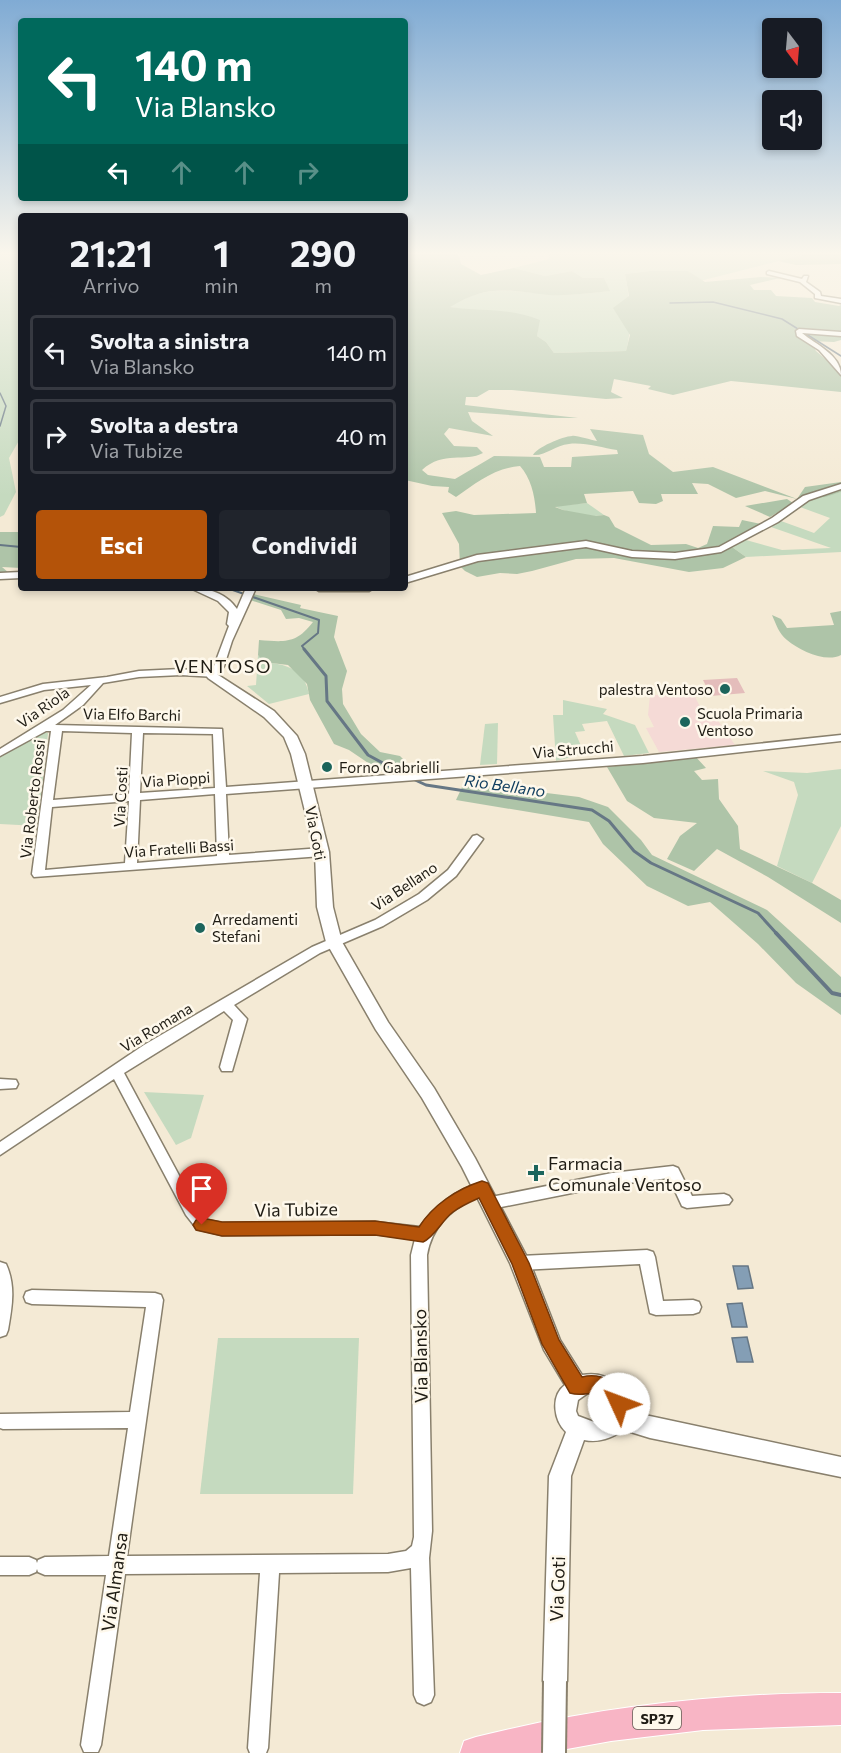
<!DOCTYPE html>
<html lang="it">
<head>
<meta charset="utf-8">
<style>
  :root { --surface:#171b24; --page:#20242c; --text:#f1f3f6; --muted:#9ea1a6; --line:#363941; --accent:#b45309 }
  body { margin:0; font-family:Commissioner,sans-serif; background:var(--page); color:var(--text); height:100vh; display:flex; flex-direction:column; font-size:22px; white-space:nowrap }
  * { box-sizing:border-box; margin:0 }
  p { font-size:20px; color:var(--muted) }
  .icon { flex:none; width:33px; height:33px; fill:none; stroke:currentColor; stroke-width:2; stroke-linecap:round; stroke-linejoin:round }
  .map { position:relative; flex:1; overflow:hidden }
  .details { position:absolute; left:18px; top:213px; width:390px; height:378px; display:flex; flex-direction:column; background:var(--surface); border-radius:6px; box-shadow:0 3px 9px #0003 }
  .details>* { flex:none }
  .hud { position:absolute; left:18px; top:18px; width:390px; height:183px; border-radius:6px; box-shadow:0 3px 9px #0003; background:#00695c; color:#fff; overflow:hidden }
  .needle { width:39px; rotate:164deg }
  .controls { position:absolute; left:762px; top:18px; display:grid; gap:12px }
  .controls a { display:grid; place-items:center; width:60px; height:60px; border-radius:6px; background:var(--surface); box-shadow:0 3px 9px #0003; font-size:30px }
  .pin { position:absolute; display:grid; place-items:center; width:51px; height:51px; color:#fff; margin:-62px -26px; border-radius:50% 50% 50% 0; rotate:-45deg; box-shadow:0 0 6px #0007 }
  .pin .icon { rotate:45deg }
  .me { position:absolute; width:66px; margin:-33px; rotate:313deg; stroke-linejoin:round; filter:drop-shadow(0 0 4px #0008) }
  .turn { display:flex; align-items:center; gap:21px; height:126px; padding:0 18px; font-size:27px }
  .turn .icon { width:78px; height:78px; stroke-width:2.5 }
  .turn b { display:block; font-size:42px; line-height:51px }
  .lanes { display:flex; align-items:center; height:57px; padding:0 18px; background:#0003; justify-content:center; gap:30px; direction:ltr }
  .lanes .off { opacity:.35 }
  .eta { display:flex; justify-content:space-evenly; align-items:center; height:102px; text-align:center }
  .eta b { font-size:36px; font-weight:700; line-height:42px }
  .action { display:flex; gap:12px; margin-top:auto; padding:12px 18px }
  .action a { flex:1; height:69px; border-radius:6px; background:var(--accent); color:#fff; font-size:24px; font-weight:700; line-height:69px; text-align:center }
  .action a+a { background:var(--page); color:var(--text) }
  ul { padding:0; list-style:none }
  li { display:flex; align-items:center; gap:18px; height:75px; margin:0 12px 9px; padding:0 6px; border:3px solid var(--line); border-radius:6px }
  li div { flex:1 }
  li b { display:block; font-size:22px }
  li em { font-style:normal }
  .map>svg:first-child { display:block }
</style>
</head>
<body>
<div class="map">
<svg width="841" height="1753" viewBox="0 0 841 1753">
  <rect width="100%" height="100%" fill="#f4ead5"/>
  <polygon fill="#f5dad6" points="650,695 694,695 706,718 716,718 735,745 659,752 646,728 654,727 648,715"/>
  <g fill="#c5dabf">
    <polygon points="0,251 21,251 21,437 9,458 16,492 4,515 0,517"/>
    <path d="M545,251H664L683,254L687,251H818L700,281L688,271H650L625,274C630,300 633,326 626,351L554,353L546,342L537,336L539,320L449,307C488,284 507,291 549,294C569,296 589,293 609,291L604,278H583L572,271L545,276L514,268L549,259V255Z"/>
    <path d="M841,492V552L746,557L732,547L746,540L782,550L831,548L771,527L781,521L814,533L830,518L800,507C814,496 824,497 841,492Z"/>
    <path d="M587,503L604,515C589,518 568,513 554,506Z"/>
    <path d="M258,655L263,662C285,664 304,668 309,694L269,704L247,686L256,685Z"/>
    <polygon points="563,700 607,709 603,714 635,725 649,753 624,756 607,721 582,724 585,731 575,732 582,748 579,755 556,761 553,715 563,715"/>
    <polygon points="498,723 497,764 480,765 485,724"/>
    <polygon points="39,731 48,733 38,826 0,824 0,753"/>
    <polygon points="841,769 841,826 812,883 777,866 798,795 794,782 763,771 807,773"/>
    <polygon points="144,1092 204,1095 191,1138 176,1145"/>
    <polygon points="218,1338 359,1338 353,1494 200,1494"/>
  </g>
  <g fill="#aec4a8">
    <path d="M405,251H453L459,256L461,264L481,275L514,268L545,276L572,271L583,278H604L610,291C590,293 569,296 549,295C509,291 489,283 450,307C482,312 508,307 540,320L537,336L546,342L554,353L626,351L630,335L613,308L629,296L625,274L650,271H688L705,282L761,277L780,278L750,285L754,290H771L776,296L812,298L815,302L839,306L841,305V340L834,342L810,341L816,351L839,371L841,370V392L731,381L673,395L648,389L651,386L614,379L611,392L623,398L606,399L512,390H489L477,397H466L465,405L578,418H549L468,412L472,421L493,436L449,428L444,434L454,446L477,447L483,453C465,463 444,450 422,470L428,475L455,479L494,456L540,457L544,467H571L572,457L618,454L617,450C602,448 584,442 569,444C555,445 546,456 533,455C536,448 563,436 572,436C576,435 590,440 597,441L590,429L643,435L649,454L673,472L713,467L797,499L805,487L841,482V492L825,497L797,499L765,491L736,498L708,484L692,483L698,494H661L663,501L656,504L639,503L633,491L584,494L587,503L555,507L563,510L596,516L604,515L609,517L615,527L651,545L686,544L698,548L707,544L713,526L739,527L742,520L761,524L722,546L732,547L746,557L723,568L689,572L614,558L576,559L532,571L517,574L500,573L477,577L465,571L460,566L459,544L442,513L456,511L474,515L536,513C535,496 531,478 520,466C494,468 476,483 456,497L448,492L449,487L432,486L405,480Z"/>
    <polygon points="818,251 841,251 841,264 796,265 778,261"/>
    <polygon points="787,499 793,503 770,517 745,506"/>
    <polygon points="0,532 21,532 21,568 2,567 9,573 0,573"/>
    <path d="M253,594L301,605L300,608L338,616L334,637L347,671L342,689L343,704L361,734L380,752L400,756L413,769L380,771L349,750L334,744L310,700L307,684L288,665L263,662L258,655L259,640C285,642 296,644 313,622L299,618L286,619L281,610L250,600Z"/>
    <path d="M841,611V655C826,663 800,651 787,640C779,634 776,624 772,615L781,619L787,628L834,625L830,613Z"/>
    <polygon points="695,756 706,768 694,771 702,780 718,779 719,799 738,826 740,849 812,883 841,900 841,923 768,877 717,849 694,871 667,859 680,836 697,823 654,818 627,801 607,767"/>
    <polygon points="464,783 579,797 608,807 641,840 652,855 767,910 841,977 841,1015 796,983 758,944 710,902 688,906 647,886 603,844 589,822 456,800"/>
  </g>
  <g fill="#849eb5" stroke="#667785" stroke-width="1.5">
    <polygon points="733,1266 748,1266 753,1288 738,1289"/>
    <polygon points="742,1303 747,1327 732,1327 727,1304"/>
    <polygon points="747,1337 753,1362 737,1362 732,1338"/>
  </g>
  <g fill="none" stroke-linecap="round" stroke-linejoin="round">
    <g stroke="#667785" stroke-width="1.5">
      <polyline points="670,303 713,302 782,319 798,329"/>
      <polyline points="803,332 841,356"/>
      <polyline points="0,393 6,406 0,426"/>
    </g>
    <g stroke="#667785" stroke-width="2">
      <polyline points="0,545 21,547"/>
      <polyline points="227,588 319,620 318,633 302,646 305,650"/>
    </g>
    <g stroke="#667785" stroke-width="3">
      <polyline points="304,649 326,676 327,701 368,755 405,775"/>
      <polyline points="413,779 426,785 592,810 609,821 634,851 651,863 758,913 777,934"/>
    </g>
    <polyline stroke="#667785" stroke-width="4" points="776,933 832,993 841,995"/>
  </g>
  <polygon fill="#e4bdbb" points="737,678 745,693 711,696 703,680"/>
  <g fill="none" stroke-linecap="round" stroke-linejoin="round">
    <defs>
      <g id="minor">
        <polygon points="769,271 802,279 804,276 808,276 806,282 820,292 821,296 841,299 841,303 815,298 815,294 800,282 767,274 767,272"/>
        <path d="M799,329L841,332V336L802,333C815,344 841,355 841,375L819,350L797,336L796,331Z"/>
        <polygon points="841,484 841,489 809,500 778,522 721,552 675,559 632,557 586,547 478,561 405,583 405,577 477,555 586,541 632,551 675,553 719,547 772,518 803,496"/>
        <polygon points="21,572 21,578 0,579 0,573"/>
        <path d="M190,588C208,588 226,593 237,609L246,588H256L232,641L224,666L216,677L181,675L139,677L103,683L83,705L55,725L222,729L226,787L643,756L841,735V741L643,763L226,794L229,855L322,848L328,852L322,856L34,877L32,874L51,731H46L0,756V749L63,710L91,685L44,690L0,703V697L43,684L107,677L139,671L181,669L209,672L214,666L229,626L227,624L229,612L218,601ZM62,731L132,733L129,794L53,800ZM143,733L213,734L215,788L140,793ZM215,794L217,856L137,863L140,800ZM129,801L125,863L45,870L52,807Z"/>
        <polygon points="314,588 374,588 369,591 319,591"/>
        <path d="M477,835L483,839L456,876L427,900L383,926L320,953L234,1005L247,1019L232,1071H222L220,1067L233,1020L224,1011L124,1073L196,1207L207,1220L222,1223L375,1222L420,1227C435,1205 457,1190 482,1182L487,1184L489,1188C486,1194 480,1195 474,1198C449,1211 432,1227 427,1255L432,1531L429,1558L434,1695L431,1702L424,1705L417,1702L414,1695L411,1568L388,1572L279,1573L268,1748L266,1753H250L248,1748L260,1573L125,1574L101,1745L98,1752H84L81,1745L106,1575H45L38,1572L37,1569L36,1572L29,1575H0V1557H29L36,1560L37,1563L38,1560L45,1557L109,1556L128,1428L3,1429L0,1428V1414L130,1412L146,1307L32,1304L26,1302L24,1297L26,1292L32,1290L155,1293L161,1295L163,1300L127,1556L388,1554L406,1551L412,1546L414,1537L411,1255L415,1239L375,1234L222,1235L197,1229L186,1215L114,1079L0,1155V1142L144,1045L312,947L375,920L419,894L448,870L473,836Z"/>
        <polygon points="0,1079 16,1080 18,1084 16,1088 0,1089"/>
        <polygon points="673,1166 678,1168 692,1196 724,1194 729,1196 732,1200 729,1204 687,1208 682,1206 669,1178 612,1185 491,1209 486,1207 483,1203 486,1199 491,1197 612,1173"/>
        <polygon points="647,1250 653,1252 655,1257 663,1301 693,1300 699,1302 701,1307 699,1312 693,1314 656,1315 650,1313 640,1264 520,1270 514,1268 512,1263 514,1258 520,1256"/>
        <path d="M0,1262L6,1264C16,1286 12,1307 8,1330L6,1335L0,1337Z"/>
      </g>
      <path id="tertiary" d="M212,671L274,711L297,736L305,754L329,852L333,907L342,942L388,1022L434,1088L475,1158L530,1263L560,1340L582,1375C611,1370 623,1388 631,1412L841,1457V1477L650,1438L624,1430C611,1438 600,1443 584,1440L571,1476L567,1681L564,1690L555,1693L546,1690L543,1681L549,1476L566,1432C554,1421 550,1396 565,1385L544,1350L510,1263L462,1167L422,1098L376,1030L326,942L317,907L315,852L291,754L284,737L264,717L208,678L206,675ZM588,1393C601,1394 606,1400 610,1412L608,1417L594,1422L578,1416L576,1411L578,1400Z"/>
      <path id="primary" d="M841,1693V1725L703,1730L611,1741L545,1753H460L464,1741L476,1737C597,1707 717,1693 841,1693Z"/>
    </defs>
    <use href="#minor" stroke="#89806d" stroke-width="3"/>
    <use href="#tertiary" stroke="#89806d" stroke-width="3"/>
    <use href="#primary" stroke="#fff" stroke-width="2"/>
    <use href="#minor" fill="#fff" fill-rule="evenodd"/>
    <use href="#tertiary" fill="#fff" fill-rule="evenodd"/>
    <use href="#primary" fill="#f8b5c5" fill-rule="evenodd"/>
    <defs>
      <polyline id="tertiary-bridge" points="554,1753 555,1681"/>
    </defs>
    <use href="#tertiary-bridge" stroke="#89806d" stroke-width="26" stroke-linecap="butt"/>
    <use href="#tertiary-bridge" stroke="#fff" stroke-width="22"/>
  </g>
  <linearGradient id="sky" x2="0" y2="1"><stop stop-color="#80abd4"/><stop offset="0.51" stop-color="#faf6ec"/><stop offset="1" stop-color="#faf6ec" stop-opacity="0"/></linearGradient>
  <rect width="841" height="496" fill="url(#sky)"/>
  <path fill="#b45309" stroke="#753606" stroke-width="1.5" d="M482,1181L488,1183L529,1263L559,1340L582,1377C603,1372 620,1384 628,1404L626,1410L619,1413L612,1410C599,1382 589,1399 570,1393L542,1344L512,1264L479,1198C470,1202 461,1206 453,1212C442,1220 435,1237 423,1242L375,1235L222,1236L196,1230L193,1225L196,1220L202,1218L222,1222L375,1221L419,1227C433,1205 457,1189 482,1181Z"/>
  <g fill="#1c655c" stroke="#fef8eb" stroke-width="2">
    <circle cx="725" cy="689" r="6"/>
    <circle cx="685" cy="722" r="6"/>
    <circle cx="327" cy="767" r="6"/>
    <circle cx="200" cy="928" r="6"/>
    <path d="M533 1164h6v6h6v6h-6v6h-6v-6h-6v-6h6z"/>
  </g>
  <g text-anchor="middle" dominant-baseline="central" stroke-width="5" stroke-linejoin="round" paint-order="stroke">
    <rect fill="#fef8eb" stroke="#625e54" stroke-width="1.5" x="633" y="1707" width="48" height="22" rx="4.5"/>
    <g font-size="14" font-weight="bold" fill="#1f1c14">
      <text x="657" y="1718">SP37</text>
    </g>
    <g font-size="15" fill="#1f1c14" stroke="#fef8eb" text-anchor="start">
      <text x="713" y="689" text-anchor="end">palestra Ventoso</text>
      <text x="697" y="713">Scuola Primaria<tspan x="697" dy="17">Ventoso</tspan></text>
      <text x="339" y="767">Forno Gabrielli</text>
      <text x="212" y="919">Arredamenti<tspan x="212" dy="17">Stefani</tspan></text>
    </g>
    <g font-size="15" fill="#1f1c14" stroke="#fef8eb">
      <text transform="translate(43 707) rotate(-35)">Via Riola</text>
      <text transform="translate(132 714) rotate(1)">Via Elfo Barchi</text>
      <text transform="translate(573 749) rotate(-5)">Via Strucchi</text>
      <text transform="translate(176 779) rotate(-4)">Via Pioppi</text>
      <text transform="translate(120 797) rotate(-87)">Via Costi</text>
      <text transform="translate(32 799) rotate(-83)">Via Roberto Rossi</text>
      <text transform="translate(316 833) rotate(79)">Via Goti</text>
      <text transform="translate(179 848) rotate(-4)">Via Fratelli Bassi</text>
      <text transform="translate(404 886) rotate(-34)">Via Bellano</text>
      <text transform="translate(156 1027) rotate(-31)">Via Romana</text>
    </g>
    <g font-size="16" font-style="italic" fill="#133f60" stroke="#fef8eb">
      <text transform="translate(505 785) rotate(8)">Rio Bellano</text>
    </g>
    <g font-size="18" letter-spacing="1.5" fill="#1f1c14" stroke="#fef8eb">
      <text x="223" y="666">VENTOSO</text>
    </g>
    <g font-size="18" fill="#1f1c14" stroke="#fef8eb" text-anchor="start">
      <text x="548" y="1163">Farmacia<tspan x="548" dy="21">Comunale Ventoso</tspan></text>
    </g>
    <g font-size="18" fill="#1f1c14" stroke="#fef8eb">
      <text transform="translate(296 1209) rotate(-1)">Via Tubize</text>
      <text transform="translate(420 1356) rotate(-91)">Via Blansko</text>
      <text transform="translate(114 1582) rotate(-82)">Via Almansa</text>
      <text transform="translate(557 1589) rotate(-88)">Via Goti</text>
    </g>
  </g>
</svg>
<div class="controls">
<a><svg class="needle" viewBox="-14 -14 28 28"><path d="M0-13l5 13h-10z" fill="#e53935"/><path d="M0 13l5-13h-10z" fill="#9ea1a6"/></svg></a>
<a><svg class="icon" aria-label="sound" viewBox="0 0 24 24"><path d="M4 9h4l5-4v14l-5-4H4zM17 9q2 3 0 6"/></svg></a>
</div>
<div class="pin" style="left:202px;top:1225px;background:#d93025"><svg class="icon" aria-label="arrive" viewBox="0 0 24 24"><path d="M6 21V4h12l-3 4 3 4H6"/></svg></div>
<svg class="me" style="left:619px;top:1404px" viewBox="-20 -20 40 40"><circle r="19" fill="#fff"/><path d="M0-13L10 11 0 6-10 11z" fill="#b45309"/></svg>
<div class="hud">
<div class="turn"><svg class="icon" aria-label="left" viewBox="0 0 24 24"><path d="M17 20v-9H6M10 6l-5 5 5 5"/></svg><div><b>140 m</b>Via Blansko</div></div>
<div class="lanes"><svg class="icon" aria-label="left" viewBox="0 0 24 24"><path d="M17 20v-9H6M10 6l-5 5 5 5"/></svg><svg class="icon off" aria-label="ahead" viewBox="0 0 24 24"><path d="M12 20V5M6 11l6-6 6 6"/></svg><svg class="icon off" aria-label="ahead" viewBox="0 0 24 24"><path d="M12 20V5M6 11l6-6 6 6"/></svg><svg class="icon off" aria-label="right" viewBox="0 0 24 24"><path d="M7 20v-9h11M14 6l5 5-5 5"/></svg></div>
</div>
<section class="details">
<div class="eta">
<div><b>21:21</b><p>Arrivo</p></div>
<div><b>1</b><p>min</p></div>
<div><b>290</b><p>m</p></div>
</div>
<ul>
<li><svg class="icon" aria-label="left" viewBox="0 0 24 24"><path d="M17 20v-9H6M10 6l-5 5 5 5"/></svg><div><b>Svolta a sinistra</b><p>Via Blansko</p></div><em>140 m</em></li>
<li><svg class="icon" aria-label="right" viewBox="0 0 24 24"><path d="M7 20v-9h11M14 6l5 5-5 5"/></svg><div><b>Svolta a destra</b><p>Via Tubize</p></div><em>40 m</em></li>
</ul>
<div class="action"><a>Esci</a><a>Condividi</a></div>
</section>
</div>
</body>
</html>
